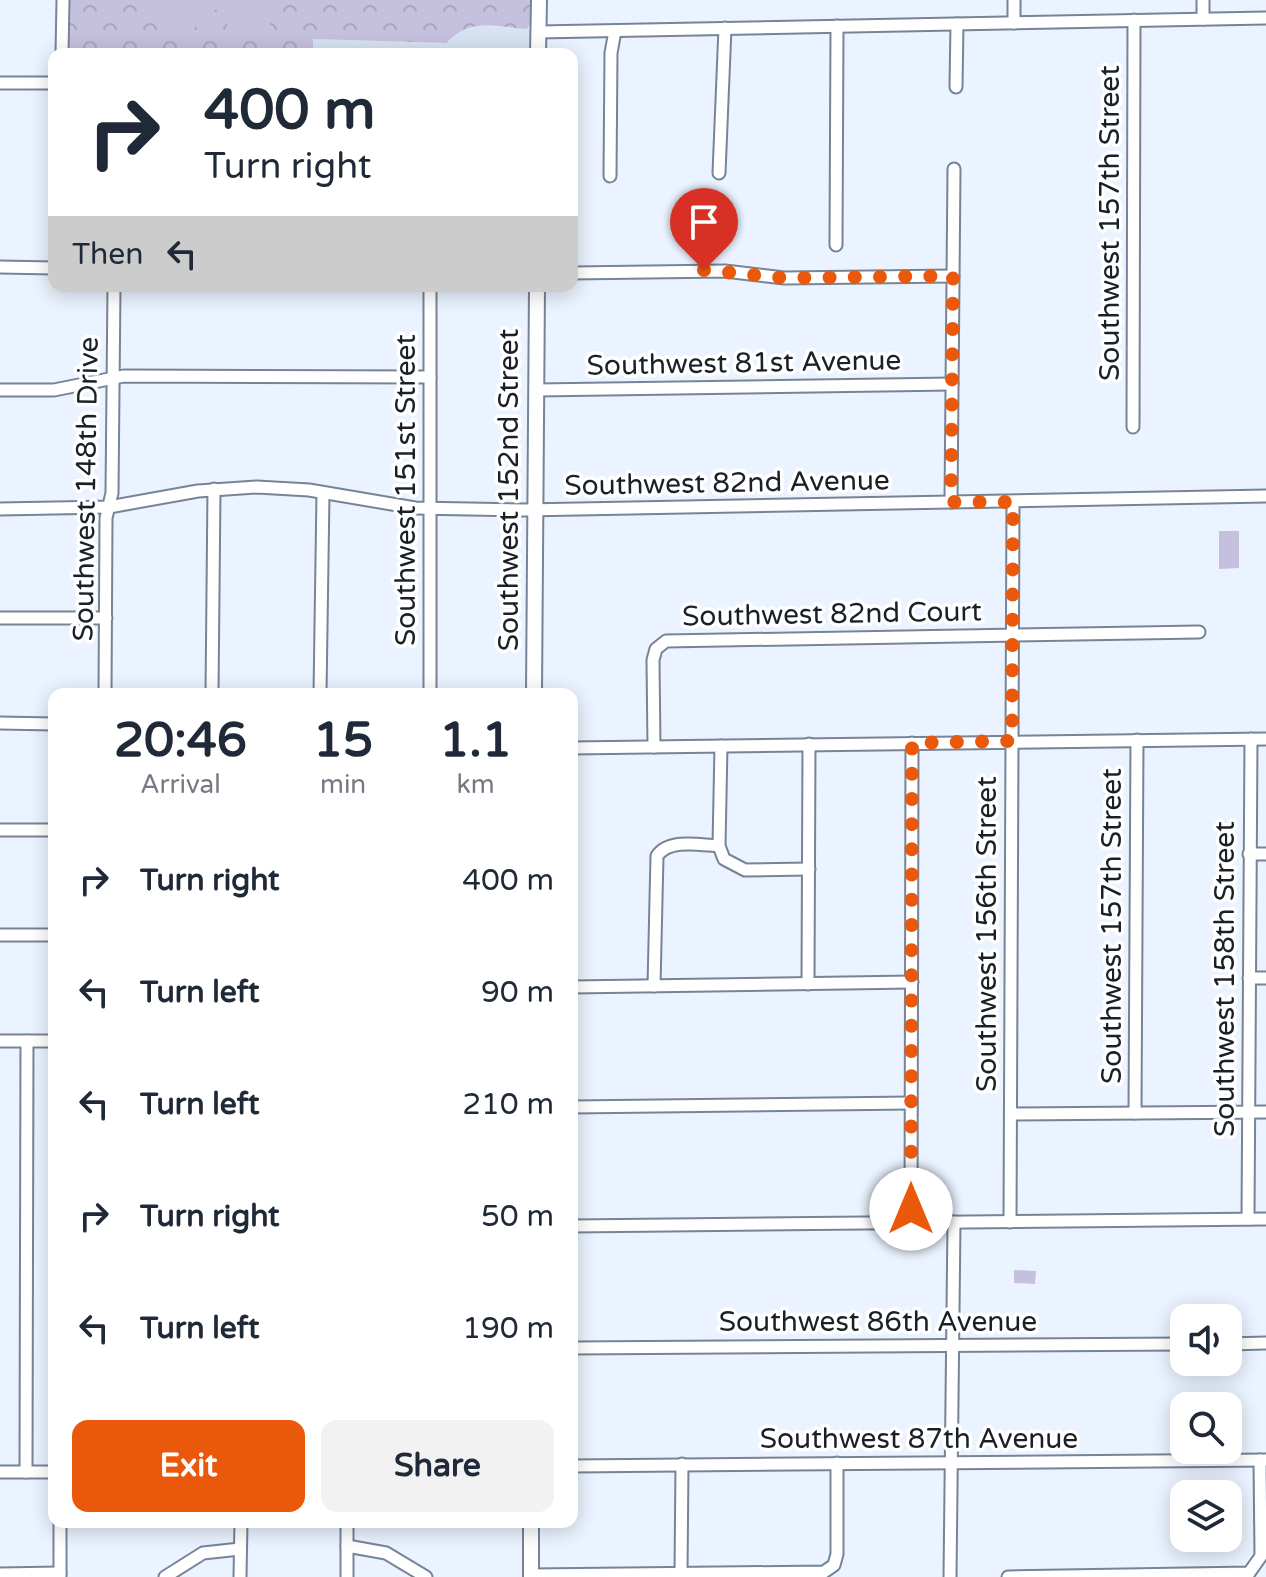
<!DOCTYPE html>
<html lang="en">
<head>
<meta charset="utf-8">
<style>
  :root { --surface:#fff; --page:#f2f2f3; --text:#1f2937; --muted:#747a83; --accent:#ea580c }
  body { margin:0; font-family:"Varela Round",sans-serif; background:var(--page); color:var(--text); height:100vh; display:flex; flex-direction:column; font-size:30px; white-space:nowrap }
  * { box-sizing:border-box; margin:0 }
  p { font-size:26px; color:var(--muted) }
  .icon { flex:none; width:44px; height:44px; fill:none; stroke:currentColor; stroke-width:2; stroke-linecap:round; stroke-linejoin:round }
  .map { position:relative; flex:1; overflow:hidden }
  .sheet { position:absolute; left:48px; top:688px; width:530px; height:840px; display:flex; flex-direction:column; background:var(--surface); border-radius:16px; box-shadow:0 4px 20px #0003 }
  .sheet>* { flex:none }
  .top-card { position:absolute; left:48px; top:48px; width:530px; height:244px; border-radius:16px; box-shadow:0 4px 20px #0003; background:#fff; color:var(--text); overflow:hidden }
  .controls { position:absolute; left:1170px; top:1304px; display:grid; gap:16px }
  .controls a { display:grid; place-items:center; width:72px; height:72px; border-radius:16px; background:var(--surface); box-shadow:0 4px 20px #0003; font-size:40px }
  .pin { position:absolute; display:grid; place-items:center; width:68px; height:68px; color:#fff; margin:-82px -34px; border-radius:50% 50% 50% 0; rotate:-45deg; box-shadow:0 0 8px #0007 }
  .pin .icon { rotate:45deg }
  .me { position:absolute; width:88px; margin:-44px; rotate:0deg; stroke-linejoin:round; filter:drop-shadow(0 0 6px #0008) }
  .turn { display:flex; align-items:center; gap:28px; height:168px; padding:0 24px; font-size:36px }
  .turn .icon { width:104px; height:104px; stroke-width:2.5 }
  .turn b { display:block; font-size:56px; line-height:68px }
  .then { display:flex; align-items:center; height:76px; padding:0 24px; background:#0003; gap:16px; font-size:30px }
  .eta { display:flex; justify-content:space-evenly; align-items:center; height:136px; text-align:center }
  .eta b { font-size:48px; font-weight:700; line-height:56px }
  .primary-button { display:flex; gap:16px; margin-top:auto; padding:16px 24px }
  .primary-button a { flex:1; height:92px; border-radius:16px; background:var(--accent); color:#fff; font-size:32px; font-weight:700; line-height:92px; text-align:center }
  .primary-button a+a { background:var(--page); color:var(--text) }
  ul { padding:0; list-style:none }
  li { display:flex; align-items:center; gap:24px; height:112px; padding:0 24px }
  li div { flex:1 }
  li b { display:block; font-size:30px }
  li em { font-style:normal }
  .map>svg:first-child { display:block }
</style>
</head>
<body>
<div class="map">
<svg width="1266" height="1577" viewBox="0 0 1266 1577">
  <defs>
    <pattern id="park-crowns" width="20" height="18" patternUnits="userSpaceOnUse" patternTransform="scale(2)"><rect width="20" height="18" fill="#c6c0df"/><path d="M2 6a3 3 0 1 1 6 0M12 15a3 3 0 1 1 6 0" fill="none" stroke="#aaa5bf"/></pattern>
  </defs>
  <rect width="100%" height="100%" fill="#eaf3ff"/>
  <polygon fill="#d7e3f2" points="531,24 531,54 313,54 312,39 446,43 460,29 471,25 527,29"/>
  <path fill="url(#park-crowns)" d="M66,0H533L532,21L527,29C493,27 471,17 446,43L313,39V54H66Z"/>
  <g fill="#c6c0df">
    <polygon points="149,0 219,0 222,4 181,39"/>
    <polygon points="231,0 272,0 269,39 229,37 225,10"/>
    <polygon points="1219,531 1239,531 1239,568 1219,569"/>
    <polygon points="1014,1270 1036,1271 1035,1284 1014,1283"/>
  </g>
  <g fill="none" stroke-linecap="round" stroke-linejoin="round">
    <defs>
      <g id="minor">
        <polyline points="1203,19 1203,0"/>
        <polyline points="1014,23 1014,0"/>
        <polyline points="538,32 1266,18"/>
        <polyline points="62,54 63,0"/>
        <polyline points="0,83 54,83"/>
        <polyline points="956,87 957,24"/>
        <polyline points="719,173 725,28"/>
        <polyline points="610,176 611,53 615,31"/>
        <polyline points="836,245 837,26"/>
        <polyline points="0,267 54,268"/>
        <polyline points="572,273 725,271 784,278 953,276"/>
        <polyline points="430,286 430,694"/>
        <polyline points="0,390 54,390 124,376 430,377"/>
        <polyline points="537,390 952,384"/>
        <polyline points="1133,427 1134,20"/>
        <polyline points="951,502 954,169"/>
        <polyline points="0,509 109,507 198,491 257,487 309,490 415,508 525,510 1266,496"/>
        <polyline points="0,618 106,618"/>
        <polyline points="105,694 106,518 112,493 114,286"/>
        <polyline points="212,694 214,489"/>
        <polyline points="320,694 323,493"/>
        <polyline points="0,723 54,724"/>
        <polyline points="721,746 719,846 724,859 745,870 809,869"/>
        <polyline points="654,747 653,660 656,649 666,641 1199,632"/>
        <polyline points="572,748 1266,739"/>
        <polyline points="0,830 54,830"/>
        <polyline points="1249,854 1266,854"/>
        <polyline points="0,935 54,935"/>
        <polyline points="1249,978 1266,978"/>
        <polyline points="808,984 809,744"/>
        <path d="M654,986L657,856C669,838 701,845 719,846"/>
        <polyline points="572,987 912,982"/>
        <polyline points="0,1041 54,1041"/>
        <polyline points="572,1107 911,1103"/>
        <polyline points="1135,1113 1137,740"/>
        <polyline points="1011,1114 1266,1112"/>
        <polyline points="1248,1219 1251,739"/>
        <polyline points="1010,1222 1013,502"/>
        <polyline points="911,1223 912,743"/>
        <polyline points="572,1226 1266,1219"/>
        <polyline points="1228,1344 1266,1343"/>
        <polyline points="572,1348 1184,1344"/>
        <polyline points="572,1466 1266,1460"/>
        <polyline points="0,1472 54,1472"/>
        <polyline points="26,1472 27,1041"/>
        <polyline points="347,1546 386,1553 426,1577"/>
        <polyline points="0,1574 60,1573"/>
        <polyline points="681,1574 682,1464"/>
        <polyline points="531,1575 824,1572 834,1565 837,1554 837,1463"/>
        <polyline points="60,1576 60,1522"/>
        <polyline points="165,1577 203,1553 240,1549"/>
        <polyline points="240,1577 241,1522"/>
        <polyline points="347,1577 347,1522"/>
        <polyline points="950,1577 954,1222"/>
        <polyline points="1008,1577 1249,1573 1261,1556 1260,1460"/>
      </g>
      <g id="major">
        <polyline points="538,54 539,0"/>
        <polyline points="534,694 537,286"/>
        <polyline points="531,1577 531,1522"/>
      </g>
    </defs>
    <use href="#minor" stroke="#768495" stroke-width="15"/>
    <use href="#major" stroke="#768495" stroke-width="18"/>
    <use href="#minor" stroke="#fff" stroke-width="11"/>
    <use href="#major" stroke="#fff" stroke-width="14"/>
  </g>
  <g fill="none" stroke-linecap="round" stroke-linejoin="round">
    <polyline stroke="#ea580c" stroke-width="14" stroke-dasharray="0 25.2" points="704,270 784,278 953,276 951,502 1013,502 1012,741 912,743 911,1209"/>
  </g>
  <g text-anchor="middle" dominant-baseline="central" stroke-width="7" stroke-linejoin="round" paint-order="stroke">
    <g font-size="28" fill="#1a2026" stroke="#fff">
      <text transform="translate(1110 223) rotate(-90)">Southwest 157th Street</text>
      <text transform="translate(744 363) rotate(-1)">Southwest 81st Avenue</text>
      <text transform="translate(727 483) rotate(-1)">Southwest 82nd Avenue</text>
      <text transform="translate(86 489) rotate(-89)">Southwest 148th Drive</text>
      <text transform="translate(406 490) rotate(-90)">Southwest 151st Street</text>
      <text transform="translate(509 490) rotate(-90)">Southwest 152nd Street</text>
      <text transform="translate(832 614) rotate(-1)">Southwest 82nd Court</text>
      <text transform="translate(1112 926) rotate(-90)">Southwest 157th Street</text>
      <text transform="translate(987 934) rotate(-90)">Southwest 156th Street</text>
      <text transform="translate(1225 979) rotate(-90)">Southwest 158th Street</text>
      <text x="878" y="1322">Southwest 86th Avenue</text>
      <text x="919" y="1439">Southwest 87th Avenue</text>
    </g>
  </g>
</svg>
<div class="controls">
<a><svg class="icon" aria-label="sound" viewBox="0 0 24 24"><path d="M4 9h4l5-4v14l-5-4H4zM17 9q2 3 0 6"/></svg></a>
<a><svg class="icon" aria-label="search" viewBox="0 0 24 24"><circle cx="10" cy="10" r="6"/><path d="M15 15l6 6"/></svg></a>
<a><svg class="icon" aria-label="layers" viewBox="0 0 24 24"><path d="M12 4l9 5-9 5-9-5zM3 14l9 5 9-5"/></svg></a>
</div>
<div class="pin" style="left:704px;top:270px;background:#d93025"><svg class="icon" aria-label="arrive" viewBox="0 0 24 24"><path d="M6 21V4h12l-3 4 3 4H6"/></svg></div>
<svg class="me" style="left:911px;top:1209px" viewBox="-20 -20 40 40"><circle r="19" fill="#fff"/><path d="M0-13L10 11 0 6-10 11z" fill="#ea580c"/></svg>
<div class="top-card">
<div class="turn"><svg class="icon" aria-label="right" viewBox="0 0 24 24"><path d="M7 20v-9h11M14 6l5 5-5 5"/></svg><div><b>400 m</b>Turn right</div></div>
<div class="then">Then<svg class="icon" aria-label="left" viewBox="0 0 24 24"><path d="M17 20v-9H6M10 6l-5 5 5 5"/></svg></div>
</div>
<section class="sheet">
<div class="eta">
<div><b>20:46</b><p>Arrival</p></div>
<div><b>15</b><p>min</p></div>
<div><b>1.1</b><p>km</p></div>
</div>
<ul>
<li><svg class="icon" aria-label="right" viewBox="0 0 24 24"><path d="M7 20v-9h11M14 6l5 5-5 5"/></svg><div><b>Turn right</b></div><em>400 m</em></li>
<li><svg class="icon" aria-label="left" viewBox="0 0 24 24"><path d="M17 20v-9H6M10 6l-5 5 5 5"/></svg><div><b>Turn left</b></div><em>90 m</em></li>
<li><svg class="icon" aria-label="left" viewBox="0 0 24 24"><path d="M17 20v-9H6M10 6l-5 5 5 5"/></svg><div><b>Turn left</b></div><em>210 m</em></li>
<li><svg class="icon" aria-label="right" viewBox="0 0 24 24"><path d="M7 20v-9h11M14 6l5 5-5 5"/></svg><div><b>Turn right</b></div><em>50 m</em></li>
<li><svg class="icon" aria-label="left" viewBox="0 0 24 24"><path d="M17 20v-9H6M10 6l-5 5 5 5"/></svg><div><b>Turn left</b></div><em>190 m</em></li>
</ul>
<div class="primary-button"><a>Exit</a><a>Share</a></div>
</section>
</div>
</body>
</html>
